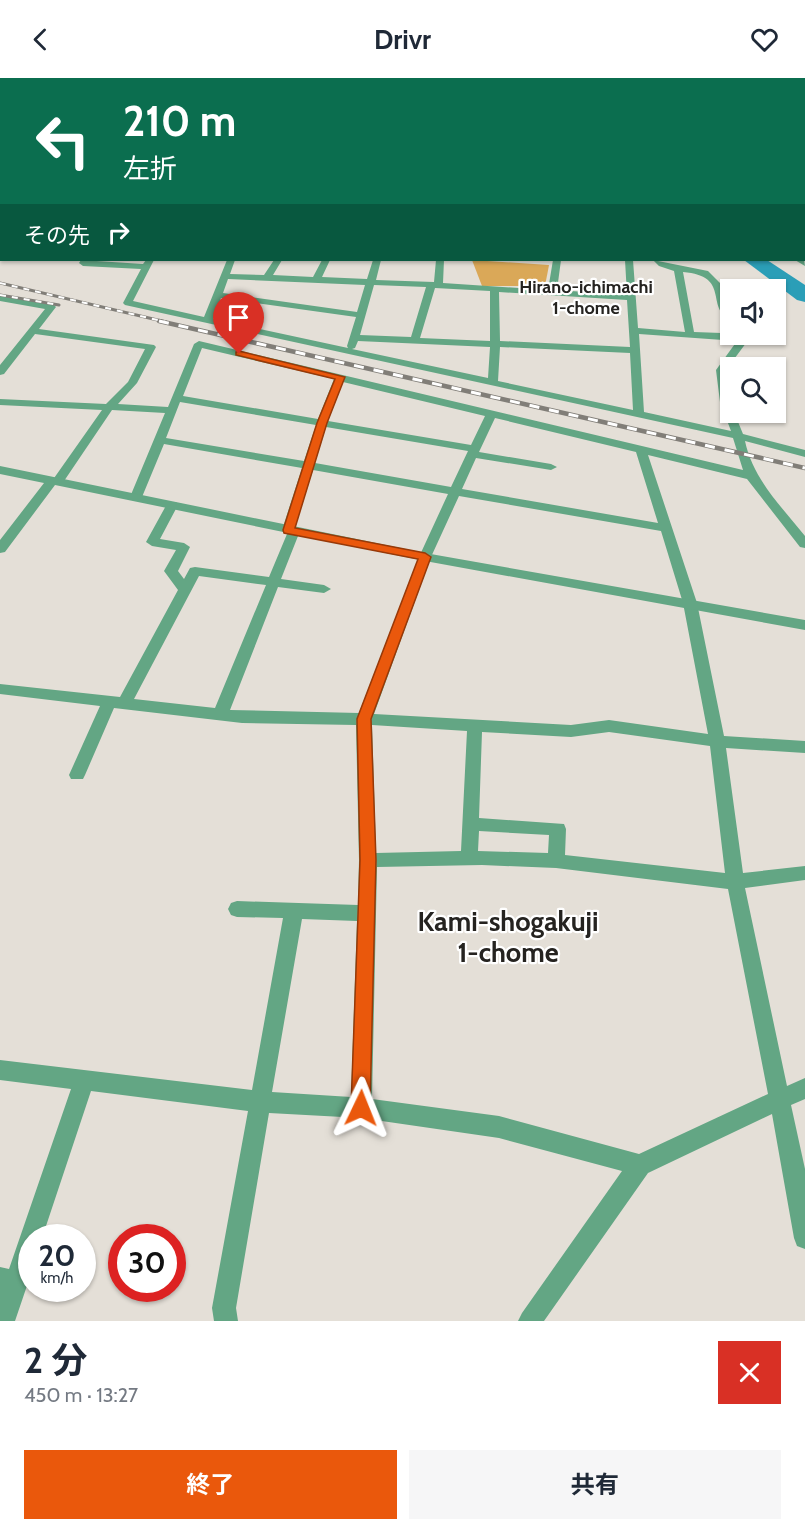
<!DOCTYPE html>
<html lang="ja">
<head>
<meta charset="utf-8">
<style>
  :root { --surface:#fff; --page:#f6f6f7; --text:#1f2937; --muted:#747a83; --accent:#ea580c }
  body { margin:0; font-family:Cabin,"Noto Sans JP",sans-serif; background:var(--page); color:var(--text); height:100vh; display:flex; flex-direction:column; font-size:22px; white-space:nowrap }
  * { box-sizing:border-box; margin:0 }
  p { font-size:20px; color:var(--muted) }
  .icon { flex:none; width:33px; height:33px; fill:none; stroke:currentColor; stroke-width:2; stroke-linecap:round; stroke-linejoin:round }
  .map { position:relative; height:1243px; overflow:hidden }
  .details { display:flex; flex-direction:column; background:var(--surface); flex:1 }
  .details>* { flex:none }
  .top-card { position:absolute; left:0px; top:0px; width:806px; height:183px; box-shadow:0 2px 4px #0004; background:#0b6e4f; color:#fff; overflow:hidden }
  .tools { position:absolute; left:720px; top:201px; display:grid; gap:12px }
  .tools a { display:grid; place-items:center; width:66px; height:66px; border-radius:0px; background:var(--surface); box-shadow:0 2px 4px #0004; font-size:30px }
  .speed { position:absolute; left:18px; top:1146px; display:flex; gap:12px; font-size:30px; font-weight:700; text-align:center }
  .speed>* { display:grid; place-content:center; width:78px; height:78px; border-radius:50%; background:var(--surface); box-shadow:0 2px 4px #0004; line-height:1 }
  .speed small { font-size:15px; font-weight:400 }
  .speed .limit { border:9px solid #d22; background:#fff; color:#111 }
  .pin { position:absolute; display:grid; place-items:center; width:51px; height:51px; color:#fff; margin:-62px -26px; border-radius:50% 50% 50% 0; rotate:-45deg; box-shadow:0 0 6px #0007 }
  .pin .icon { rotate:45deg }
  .me { position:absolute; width:66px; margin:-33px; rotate:2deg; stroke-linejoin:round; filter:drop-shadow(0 0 4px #0008) }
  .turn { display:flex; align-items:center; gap:21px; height:126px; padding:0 24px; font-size:27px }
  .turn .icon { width:78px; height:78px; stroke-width:2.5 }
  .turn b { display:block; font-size:42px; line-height:51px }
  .then { display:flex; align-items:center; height:57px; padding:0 24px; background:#0003; gap:12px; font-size:22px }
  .round { display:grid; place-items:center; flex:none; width:63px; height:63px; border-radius:0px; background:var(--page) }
  .head { display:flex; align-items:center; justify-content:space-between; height:102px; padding:0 24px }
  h1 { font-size:36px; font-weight:700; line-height:45px }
  .button { display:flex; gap:12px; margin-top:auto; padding:12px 24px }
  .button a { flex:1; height:69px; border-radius:0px; background:var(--accent); color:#fff; font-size:24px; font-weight:700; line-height:69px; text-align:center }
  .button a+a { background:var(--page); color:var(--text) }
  header { display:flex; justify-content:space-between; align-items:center; height:78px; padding:0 24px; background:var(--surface); font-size:27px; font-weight:700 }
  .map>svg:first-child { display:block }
</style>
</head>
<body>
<header><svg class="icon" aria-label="back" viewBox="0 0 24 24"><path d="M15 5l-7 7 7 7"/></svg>Drivr<svg class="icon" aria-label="heart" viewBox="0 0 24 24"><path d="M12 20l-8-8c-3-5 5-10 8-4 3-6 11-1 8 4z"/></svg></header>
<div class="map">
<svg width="805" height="1243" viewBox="0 0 805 1243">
  <rect width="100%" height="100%" fill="#e4dfd7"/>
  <polygon fill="#daa858" points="472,182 549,187 545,208 482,208"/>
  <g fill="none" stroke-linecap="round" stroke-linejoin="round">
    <g fill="#2b9eb7" fill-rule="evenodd">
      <polygon points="286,0 301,0 302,2 287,2"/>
      <polygon points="744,182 767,182 805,207 805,224 797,222"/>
    </g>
    <g fill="#63a684" fill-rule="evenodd">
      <polygon points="31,0 37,0 30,2"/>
      <polygon points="148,0 154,0 147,2"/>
      <polygon points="182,0 188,0 189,2 183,2"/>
      <polygon points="241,0 247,0 239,2"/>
      <polygon points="304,0 310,0 312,2 305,2"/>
      <polygon points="347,0 353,0 346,2"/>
      <polygon points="389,0 395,0 388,2"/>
      <polygon points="477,0 483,0 476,2"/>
      <polygon points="538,0 544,0 537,2"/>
      <rect x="725" y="0" width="6" height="2"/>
      <polygon points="792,0 805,0 805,3"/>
      <rect x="804" y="21" width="1" height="4"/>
      <polygon points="2,26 2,31 0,31 0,27"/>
      <rect x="804" y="37" width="1" height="4"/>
      <rect x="804" y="74" width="1" height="4"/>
      <rect x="0" y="78" width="2" height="4"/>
      <rect x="0" y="110" width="2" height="4"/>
      <polygon points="0,157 2,157 0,164"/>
      <polygon points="804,161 805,162 805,168 804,167"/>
      <polygon points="804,181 805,188 795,182"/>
      <path d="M81,182L143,186L146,182H154L133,223L204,239L227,182H235L230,196L264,197L274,182H282L273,197L313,199L322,182H330L322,199L367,201L373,182H381L376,202L434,204L436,182H444L443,205L548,212L553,182H561L557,212L627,217L625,182H633L638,250L685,254L674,193L659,188L653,182L708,193L721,206L777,205L779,207L774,210L723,212L730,232V242C705,229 731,198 683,194L694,254L749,256V261L726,292L730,334H734L743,356L805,372V379L745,363C753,401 781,428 805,458V470L800,469L747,401L648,377L697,525L724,658L805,663V675L726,670L743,795L805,788V802L745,810L787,1008L805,1000V1021L791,1027L805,1091V1171L797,1168L794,1160L772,1036L648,1095L544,1243H518L522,1235L622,1093L499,1060L361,1040L269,1035L236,1230L238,1243H214L212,1230L248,1033L91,1013L42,1160H32V1193L15,1243H0V1189L9,1191L71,1011L0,1002V982L252,1012L283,840L237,839L231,837L228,831L231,825L237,823L358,827L359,782L356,647L242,645L114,630L85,697L83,701H71L69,697L100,628L0,616V606L120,619L178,512L164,493L176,472L152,468L146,464L168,424H176L178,427L160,461L184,465L190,469L178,493L184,501L190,490L195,489L269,499L287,456L282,452L302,390L164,366L142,419L136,423L132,422L130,419L165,335L112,332L62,406H54L52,403L102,332L0,327V321L106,326L128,304L145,271L35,256L4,296L0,297V287L45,231L0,223V217L54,227L56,229L39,251L154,267L156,269L137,305L118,326L168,329L194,266L199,263L743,392L733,360L125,227L123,225L141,191L83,188L79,185ZM228,201L365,207L357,234L223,215ZM374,207L426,209L411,259L360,257ZM435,210L490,213V263L420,260ZM499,214L627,222L630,269L500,263ZM221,220L356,239L347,268L348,270L213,241ZM639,256L737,263L716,292L720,324L731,353L644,334ZM358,263L490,269L488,300L352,271L355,270ZM500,269L630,275L633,332L498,303ZM202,270L334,301L318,341L183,318ZM343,304L485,338L471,367L328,343ZM180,324L316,347L304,383L166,360ZM495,340L636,374L658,445L462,411L476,380L551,392L557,389L551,386L479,374ZM326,349L468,373L451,409L315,385ZM313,392L448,416L419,479L359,635L230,632L278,509L324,515L331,511L324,507L281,501L300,453L295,449ZM459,418L661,453L683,525L708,656L609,642L571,647L374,636L431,479ZM199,498L266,507L215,630L134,621ZM372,647L467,653L461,773L376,775ZM482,654L571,659L609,654L710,668L725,795L565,777L566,751L564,746L479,740ZM479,753L549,757L548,775L478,773ZM482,787L556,790L728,811L768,1016L639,1076L499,1038L372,1021L377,789ZM302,841L357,843L351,1019L272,1014Z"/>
    </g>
    <g fill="#63a684" fill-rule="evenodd">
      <rect x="668" y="0" width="6" height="2"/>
      <polygon points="0,388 425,475 805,542 805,552 425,483 55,407 5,474 0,475 0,462 44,405 0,396"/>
    </g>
    <g fill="#125c3e" fill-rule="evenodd">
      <polygon points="450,0 476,0 479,2 451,2"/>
      <rect x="804" y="51" width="1" height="5"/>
    </g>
    <defs>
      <g id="rail-far1">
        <polyline points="0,205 166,244"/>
        <polyline points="0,217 59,227"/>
      </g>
      <polyline id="rail" points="159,243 805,390"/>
    </defs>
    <use href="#rail-far1" stroke="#817e78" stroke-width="3"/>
    <use href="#rail" stroke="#817e78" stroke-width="4.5"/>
    <use href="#rail-far1" stroke="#fff" stroke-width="2" stroke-dasharray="6" stroke-linecap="butt"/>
    <use href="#rail" stroke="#fff" stroke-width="3" stroke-dasharray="10" stroke-linecap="butt"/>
  </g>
  <polygon fill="#ea580c" stroke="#983908" stroke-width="1.5" points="239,273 345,299 327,345 295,450 425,475 431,479 371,641 376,782 370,1030 368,1036 361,1039 354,1036 351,1030 360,782 357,641 418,481 284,455 283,452 317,345 335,301 236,277 236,274"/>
  <g text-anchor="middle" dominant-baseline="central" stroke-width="4.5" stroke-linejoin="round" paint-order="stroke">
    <g font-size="18" font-weight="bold" fill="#252320" stroke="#fff">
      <text x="586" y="209">Hirano-ichimachi<tspan x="586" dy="21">1-chome</tspan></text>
    </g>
    <g font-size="27" font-weight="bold" fill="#252320" stroke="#fff">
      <text x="508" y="843">Kami-shogakuji<tspan x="508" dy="31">1-chome</tspan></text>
    </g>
  </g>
</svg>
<div class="tools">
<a><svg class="icon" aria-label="sound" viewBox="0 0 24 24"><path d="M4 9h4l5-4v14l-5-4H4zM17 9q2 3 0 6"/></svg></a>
<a><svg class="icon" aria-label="search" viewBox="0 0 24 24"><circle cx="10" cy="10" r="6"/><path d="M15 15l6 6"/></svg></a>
</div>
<div class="speed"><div>20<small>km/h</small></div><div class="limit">30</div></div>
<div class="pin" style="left:239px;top:276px;background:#d93025"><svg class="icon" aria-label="arrive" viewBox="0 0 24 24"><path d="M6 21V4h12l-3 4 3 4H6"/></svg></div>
<svg class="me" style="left:361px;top:1030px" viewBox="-20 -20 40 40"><path d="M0-17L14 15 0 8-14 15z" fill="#ea580c" stroke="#fff" stroke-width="4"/></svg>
<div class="top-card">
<div class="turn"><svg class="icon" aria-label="left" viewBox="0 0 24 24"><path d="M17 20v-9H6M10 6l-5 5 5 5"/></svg><div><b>210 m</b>左折</div></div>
<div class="then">その先<svg class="icon" aria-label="right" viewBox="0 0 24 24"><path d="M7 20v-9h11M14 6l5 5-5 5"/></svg></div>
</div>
</div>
<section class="details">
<div class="head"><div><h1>2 分</h1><p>450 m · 13:27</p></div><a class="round" style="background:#d93025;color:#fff"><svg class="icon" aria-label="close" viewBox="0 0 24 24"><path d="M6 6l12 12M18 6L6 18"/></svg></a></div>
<div class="button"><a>終了</a><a>共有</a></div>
</section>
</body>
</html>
